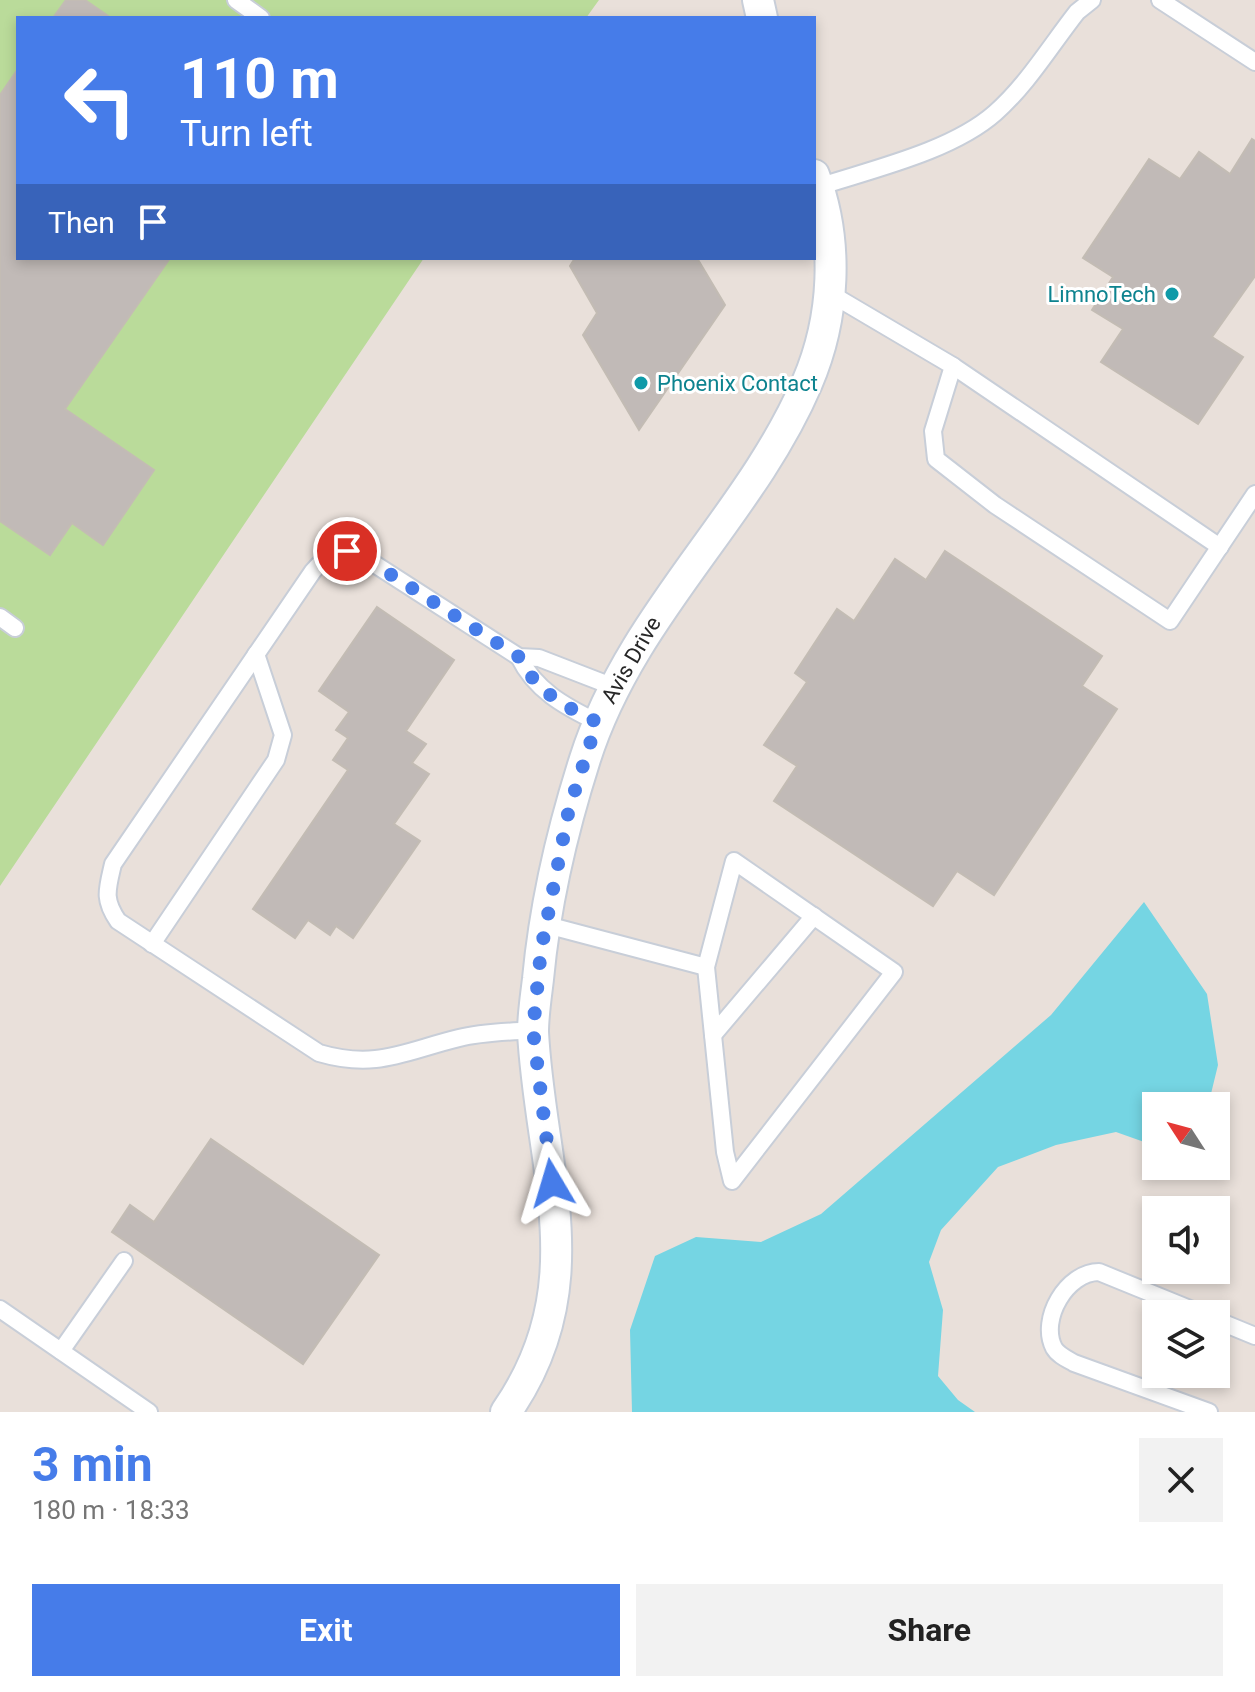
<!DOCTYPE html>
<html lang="en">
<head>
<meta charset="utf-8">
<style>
  :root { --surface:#fff; --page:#f2f2f2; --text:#222; --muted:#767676; --accent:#467ce9 }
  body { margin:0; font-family:Roboto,sans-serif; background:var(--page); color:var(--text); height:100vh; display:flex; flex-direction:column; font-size:30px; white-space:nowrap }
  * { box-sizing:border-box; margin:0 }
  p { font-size:26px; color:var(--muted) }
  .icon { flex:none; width:44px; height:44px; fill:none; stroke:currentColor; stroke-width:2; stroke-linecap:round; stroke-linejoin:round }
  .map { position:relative; height:1412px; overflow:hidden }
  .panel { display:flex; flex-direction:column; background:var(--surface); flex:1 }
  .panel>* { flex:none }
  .hud { position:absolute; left:16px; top:16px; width:800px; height:244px; border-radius:0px; box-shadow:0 4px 12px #0003; background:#467ce9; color:#fff; overflow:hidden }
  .needle { width:52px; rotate:306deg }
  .fabs { position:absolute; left:1142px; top:1092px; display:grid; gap:16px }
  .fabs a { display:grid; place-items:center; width:88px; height:88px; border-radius:0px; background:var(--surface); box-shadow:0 4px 12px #0003; font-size:40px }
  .pin { position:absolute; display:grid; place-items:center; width:68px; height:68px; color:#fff; margin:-34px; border:4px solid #fff; border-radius:50%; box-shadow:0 2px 8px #0007 }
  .me { position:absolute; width:88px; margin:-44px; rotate:353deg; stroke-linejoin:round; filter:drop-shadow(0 0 6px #0008) }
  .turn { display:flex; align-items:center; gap:28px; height:168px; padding:0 32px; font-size:36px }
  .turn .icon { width:104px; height:104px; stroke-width:2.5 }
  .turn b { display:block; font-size:56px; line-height:68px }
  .then { display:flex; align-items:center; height:76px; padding:0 32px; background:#0003; gap:16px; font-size:30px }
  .round { display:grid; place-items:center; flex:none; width:84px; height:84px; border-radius:0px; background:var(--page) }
  .summary { display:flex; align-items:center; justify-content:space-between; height:136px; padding:0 32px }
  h1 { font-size:48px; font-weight:700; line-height:60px; color:var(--accent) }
  .cta { display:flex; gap:16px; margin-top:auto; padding:16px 32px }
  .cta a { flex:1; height:92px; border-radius:0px; background:var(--accent); color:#fff; font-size:32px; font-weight:700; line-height:92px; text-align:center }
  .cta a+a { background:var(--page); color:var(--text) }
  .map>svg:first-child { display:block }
</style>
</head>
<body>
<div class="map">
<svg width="1255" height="1412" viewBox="0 0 1255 1412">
  <rect width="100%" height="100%" fill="#e9e0da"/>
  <polygon fill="#badb9a" points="0,0 599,0 586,18 18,18 18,258 424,258 0,886"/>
  <polygon fill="#75d5e3" points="1144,902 1207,994 1218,1065 1208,1106 1156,1106 1156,1143 1147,1143 1116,1132 1056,1145 998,1167 941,1230 929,1262 943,1310 938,1376 958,1400 975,1412 632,1412 630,1330 655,1256 696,1237 761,1242 821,1214 1051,1015"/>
  <g fill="#c1bab7" stroke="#c3bcb4" stroke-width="2">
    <polygon points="66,0 85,0 111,18 53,18"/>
    <polygon points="18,69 18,258 170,258 65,409 154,470 103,545 72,523 50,555 0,521 0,95"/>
    <polygon points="1252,139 1255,141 1255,276 1212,337 1243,357 1198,424 1101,362 1123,329 1092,310 1113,277 1083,258 1149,159 1180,179 1199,152 1230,174"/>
    <polygon points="575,258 697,258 725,305 639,430 583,335 597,313 570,266"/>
    <polygon points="945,551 1102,656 1082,686 1117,709 994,895 957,871 933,906 774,801 797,766 764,745 807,682 795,673 837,609 854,621 895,559 926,580"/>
    <polygon points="377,607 454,660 406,731 426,744 412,763 429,774 394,824 420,841 353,938 336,926 330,935 308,920 295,938 253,909 348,770 333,760 348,738 336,730 349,712 319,691"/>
    <polygon points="211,1139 379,1255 303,1364 112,1232 130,1205 154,1222"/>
  </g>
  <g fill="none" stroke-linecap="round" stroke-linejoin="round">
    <defs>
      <g id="service">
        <polyline points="236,0 261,18"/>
        <polyline points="1160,0 1255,62"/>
        <path d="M818,187C873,169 952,151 995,113C1027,85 1051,45 1077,12L1092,0"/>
        <polyline points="831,294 953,366 933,431 936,459 995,505 1170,621 1255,494"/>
        <polyline points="953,366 1220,547"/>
        <polyline points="0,617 15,628"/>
        <path d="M519,657C535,690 564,706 597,722"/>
        <polygon points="734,861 894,972 732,1181 725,1152 706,967"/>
        <polyline points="543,924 706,967"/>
        <polyline points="152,944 276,760 283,735 256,654"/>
        <path d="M533,1030C509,1032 482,1032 459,1038C405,1051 377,1070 319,1053L118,921C103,899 107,890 113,864L313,571C327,554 341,549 362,556L519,657L539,658L614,687"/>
        <polyline points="713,1035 814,916"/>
        <polyline points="0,1309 149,1412"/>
        <path d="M1202,1314L1099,1272C1067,1272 1039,1319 1054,1348C1058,1355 1067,1359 1074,1363L1209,1412"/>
        <polyline points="1216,1320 1255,1336"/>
        <polyline points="61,1351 124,1261"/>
      </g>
      <g id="minor">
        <polyline points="758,0 762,18"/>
        <path d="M506,1412C595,1285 540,1169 533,1032C533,1015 536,996 538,979C545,904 562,831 585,759C631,614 750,516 807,383C835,318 839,241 814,175"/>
      </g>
    </defs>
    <use href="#service" stroke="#c8ced8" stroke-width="20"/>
    <use href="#minor" stroke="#c8ced8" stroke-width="34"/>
    <use href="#service" stroke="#fff" stroke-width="16"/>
    <use href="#minor" stroke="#fff" stroke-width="30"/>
  </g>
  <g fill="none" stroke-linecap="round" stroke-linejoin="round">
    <path stroke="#467ce9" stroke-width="14" stroke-dasharray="0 25.2" d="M347,551L362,556L519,657C536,691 564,706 597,722L569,809L541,950L533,1030L552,1183"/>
  </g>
  <g fill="#0f9aa8" stroke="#fff" stroke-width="3">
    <circle cx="1172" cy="294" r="8"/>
    <circle cx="641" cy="383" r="8"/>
  </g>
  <g text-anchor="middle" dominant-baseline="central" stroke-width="6" stroke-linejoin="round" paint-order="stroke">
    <g font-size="22" fill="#0d838f" stroke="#fff" text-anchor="end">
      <text x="1156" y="294">LimnoTech</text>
      <text x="657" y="383" text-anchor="start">Phoenix Contact</text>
    </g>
    <g font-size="22" fill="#272727" stroke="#fff">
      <text transform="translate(631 660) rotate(-60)">Avis Drive</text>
    </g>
  </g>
</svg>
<div class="fabs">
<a><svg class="needle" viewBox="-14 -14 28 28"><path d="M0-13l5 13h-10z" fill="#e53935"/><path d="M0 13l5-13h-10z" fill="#767676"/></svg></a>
<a><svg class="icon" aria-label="sound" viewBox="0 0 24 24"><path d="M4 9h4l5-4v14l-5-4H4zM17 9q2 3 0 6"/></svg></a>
<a><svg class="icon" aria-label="layers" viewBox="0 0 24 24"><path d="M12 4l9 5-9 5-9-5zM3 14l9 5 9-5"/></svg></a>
</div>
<div class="pin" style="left:347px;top:551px;background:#d93025"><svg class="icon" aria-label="arrive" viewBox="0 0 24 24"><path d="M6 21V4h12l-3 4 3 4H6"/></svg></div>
<svg class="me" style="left:552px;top:1183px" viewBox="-20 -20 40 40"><path d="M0-17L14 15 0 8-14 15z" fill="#467ce9" stroke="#fff" stroke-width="4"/></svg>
<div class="hud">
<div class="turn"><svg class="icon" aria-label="left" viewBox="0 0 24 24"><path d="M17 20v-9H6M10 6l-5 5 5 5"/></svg><div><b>110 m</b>Turn left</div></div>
<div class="then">Then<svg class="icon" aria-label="arrive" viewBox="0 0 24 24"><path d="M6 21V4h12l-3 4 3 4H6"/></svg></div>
</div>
</div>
<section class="panel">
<div class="summary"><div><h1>3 min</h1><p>180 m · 18:33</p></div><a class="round"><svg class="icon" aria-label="close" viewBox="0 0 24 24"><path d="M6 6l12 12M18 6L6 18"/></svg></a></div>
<div class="cta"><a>Exit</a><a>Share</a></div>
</section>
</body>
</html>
